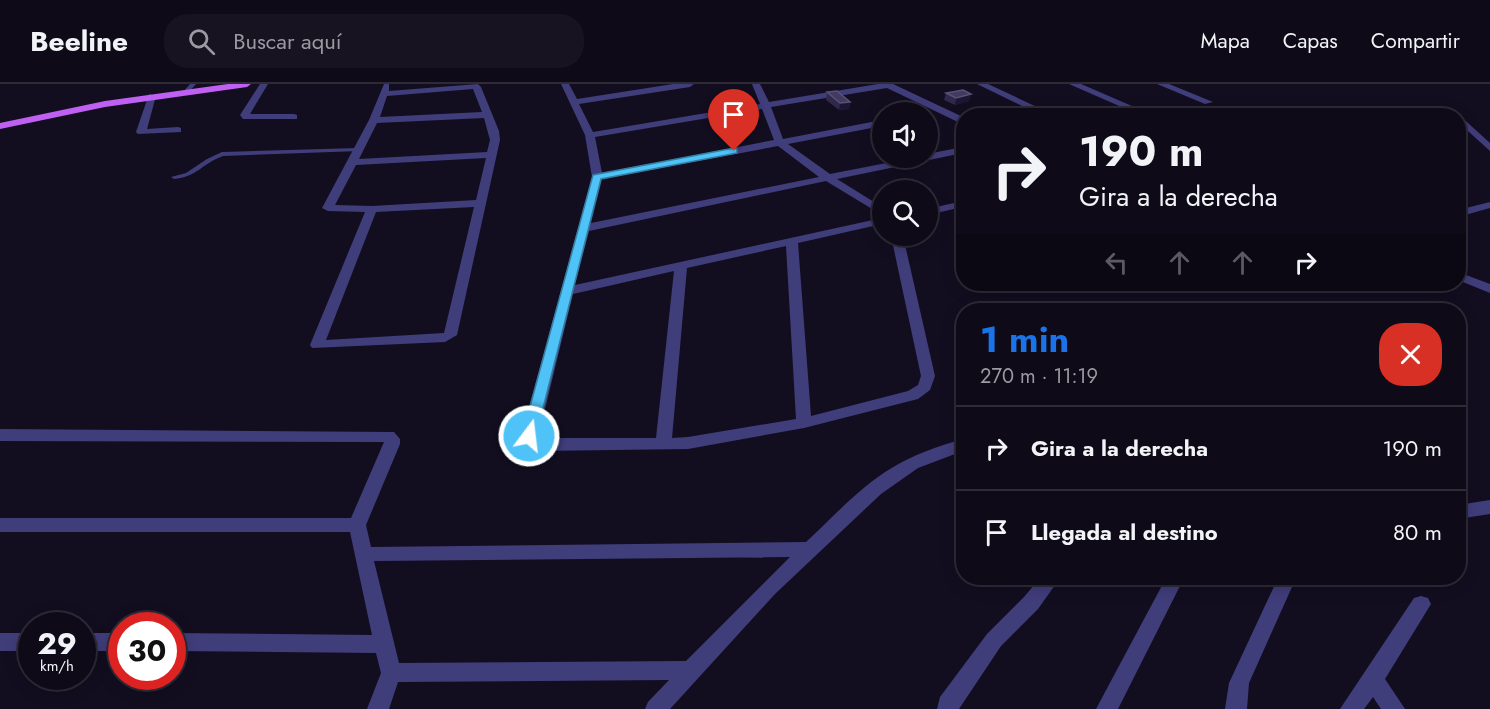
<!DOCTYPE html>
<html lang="es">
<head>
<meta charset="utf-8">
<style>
  :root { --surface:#0e0a18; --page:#171321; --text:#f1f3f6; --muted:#9b9aa2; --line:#2e2b37; --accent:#1a73e8 }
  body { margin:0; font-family:Jost,sans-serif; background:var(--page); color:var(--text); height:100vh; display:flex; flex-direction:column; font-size:22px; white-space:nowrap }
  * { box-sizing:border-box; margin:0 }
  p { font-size:20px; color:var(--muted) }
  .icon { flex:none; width:33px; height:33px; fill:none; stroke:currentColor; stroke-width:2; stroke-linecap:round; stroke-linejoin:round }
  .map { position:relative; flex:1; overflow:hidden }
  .panel { position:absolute; left:956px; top:219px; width:510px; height:282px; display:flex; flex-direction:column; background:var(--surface); border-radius:24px; box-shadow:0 3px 15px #0003,0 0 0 2px var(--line) }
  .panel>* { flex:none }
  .banner { position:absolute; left:956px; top:24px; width:510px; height:183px; border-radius:24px; box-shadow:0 3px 15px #0003,0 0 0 2px var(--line); background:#0e0a18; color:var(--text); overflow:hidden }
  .fabs { position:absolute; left:872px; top:18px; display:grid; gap:12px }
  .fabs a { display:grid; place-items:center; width:66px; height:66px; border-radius:50%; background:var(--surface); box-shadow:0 3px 15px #0003,0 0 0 2px var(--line); font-size:30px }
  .speed { position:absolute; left:18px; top:528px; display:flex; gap:12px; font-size:30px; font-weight:700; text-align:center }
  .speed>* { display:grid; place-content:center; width:78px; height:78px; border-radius:50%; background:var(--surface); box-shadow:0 3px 15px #0003,0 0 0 2px var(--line); line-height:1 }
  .speed small { font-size:15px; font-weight:400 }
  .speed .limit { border:9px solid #d22; background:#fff; color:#111 }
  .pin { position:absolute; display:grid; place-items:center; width:51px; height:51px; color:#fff; margin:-62px -26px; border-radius:50% 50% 50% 0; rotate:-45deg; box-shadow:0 0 6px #0007 }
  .pin .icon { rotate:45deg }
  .me { position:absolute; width:66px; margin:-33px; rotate:15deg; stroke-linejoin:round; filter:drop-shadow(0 0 4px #0008) }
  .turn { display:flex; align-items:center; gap:21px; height:126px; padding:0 24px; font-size:27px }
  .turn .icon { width:78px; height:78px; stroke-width:2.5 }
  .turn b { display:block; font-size:42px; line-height:51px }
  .lanes { display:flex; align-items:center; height:57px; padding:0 24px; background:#0003; justify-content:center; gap:30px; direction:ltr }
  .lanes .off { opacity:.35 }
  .round { display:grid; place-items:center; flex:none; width:63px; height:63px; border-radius:24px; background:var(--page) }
  .headline { display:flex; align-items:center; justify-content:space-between; height:102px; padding:0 24px }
  h1 { font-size:36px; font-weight:700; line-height:45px; color:var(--accent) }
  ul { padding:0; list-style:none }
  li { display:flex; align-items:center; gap:18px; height:84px; padding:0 24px; border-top:2px solid var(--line) }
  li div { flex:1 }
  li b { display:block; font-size:22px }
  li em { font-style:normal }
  header { display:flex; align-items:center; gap:36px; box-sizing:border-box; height:84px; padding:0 30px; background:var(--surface); border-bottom:2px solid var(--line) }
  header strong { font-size:28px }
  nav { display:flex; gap:33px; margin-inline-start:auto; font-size:21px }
  .search { width:420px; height:54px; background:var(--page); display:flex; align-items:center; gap:15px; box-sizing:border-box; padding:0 21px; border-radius:24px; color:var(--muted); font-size:22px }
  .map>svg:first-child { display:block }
</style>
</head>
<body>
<header>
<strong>Beeline</strong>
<div class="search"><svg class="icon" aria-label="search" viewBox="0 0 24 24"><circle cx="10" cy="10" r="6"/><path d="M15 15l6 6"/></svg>Buscar aquí</div>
<nav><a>Mapa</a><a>Capas</a><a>Compartir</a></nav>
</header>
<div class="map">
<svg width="1490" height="625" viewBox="0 0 1490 625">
  <rect width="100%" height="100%" fill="#120e20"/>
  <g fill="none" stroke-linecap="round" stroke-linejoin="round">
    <g fill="#403d7b" fill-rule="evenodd">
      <polygon points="190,0 196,0 188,9 184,9 183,8"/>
      <path d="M358,64L360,65V67L223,72C203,79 197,93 174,95L171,93L186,89L207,75L222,68Z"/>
    </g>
    <g fill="#403d7b" fill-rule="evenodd">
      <polygon points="260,0 268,0 250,30 294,30 297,31 297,35 243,35 240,31"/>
      <path d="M384,0H389V7L478,0L481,3L499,47L500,56L457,251L445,258L312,264L310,261L365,128L328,127L322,124L369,36ZM473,5L482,28L380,33L387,12ZM484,34L490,56L487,68L359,75L377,39ZM486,74L476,116L372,122L335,121L356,81ZM474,123L444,249L326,256L376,128Z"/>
      <path d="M561,0H569L577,15L673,0H694L690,3L579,20L593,48L760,20L752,0H760L769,18L878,0H893L963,33V40L960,39L887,4L771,23L783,55L882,36V42L788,60L830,90L912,74H927V70L963,63V69L837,95L882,123V131L826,97L589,147L575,201L882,134V140L798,159L811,332L908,307L918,301L921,292L891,152H903L935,292L930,306L918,315L804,344L688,365L538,367L525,362L521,352L592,93L585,51ZM762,25L774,56L602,89L595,53ZM778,62L819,93L591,139L602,95ZM786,162L796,335L688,353L672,354L687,184ZM674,187L656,354H538L573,210Z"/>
      <polygon points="977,0 988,0 1056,32 1043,32"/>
      <polygon points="1069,0 1081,0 1155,32 1142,32"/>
      <polygon points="1157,0 1169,0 1213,18 1205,20"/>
      <polygon points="149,10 156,12 147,45 178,43 181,44 181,48 138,50 136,48"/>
      <polygon points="1458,30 1490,59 1490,67 1458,38 1458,32 1454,32"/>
      <polygon points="963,117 963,123 927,131 927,125"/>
      <polygon points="1490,118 1490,124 1458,133 1458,126"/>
      <polygon points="1458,188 1490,200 1490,209 1458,196"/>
      <path d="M0,345L394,348L400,355V360L366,441L371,463L806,458C833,433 859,404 890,385C912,371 938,362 963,355V367L918,384L881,410L775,510L670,625H645L648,618L669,596L398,598L389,625H367L381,589L376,569L172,567V549L372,551L350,448H0V434H351L384,358L0,357ZM790,473L686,577L399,579L374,477Z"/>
      <polygon points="1490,416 1490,430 1458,435 1458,421"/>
      <polygon points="1040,494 1060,494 1038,525 1001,562 959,625 937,625 940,613 987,550 1024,513"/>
      <polygon points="1166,494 1184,494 1118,625 1096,625"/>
      <polygon points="1278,494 1296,494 1249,599 1247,625 1225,625 1229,599"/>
      <polygon points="1421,512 1428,514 1431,520 1385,595 1405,625 1381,625 1373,613 1364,625 1340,625 1414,514"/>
      <rect x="0" y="549" width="32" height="18"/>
      <rect x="82" y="549" width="40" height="18"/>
    </g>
    <polygon fill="#bf60f3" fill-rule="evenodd" points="228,0 251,0 247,3 105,23 0,45 0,39 105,17"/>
  </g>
  <g fill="#30294c">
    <polygon points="827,8 850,18 849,25 839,26 826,16"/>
    <polygon points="946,9 969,17 955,21 944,16"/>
  </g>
  <g fill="#1d1633">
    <polygon points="971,10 969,17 955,21 956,14"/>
    <polygon points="850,18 849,25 839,26 840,19"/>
  </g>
  <g fill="#423b5f" stroke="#595278" stroke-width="1.5">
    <polygon points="963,6 971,10 956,14 946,9"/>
    <polygon points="837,7 850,18 840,19 827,8"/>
  </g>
  <polygon fill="#4fc3f7" stroke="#337fa1" stroke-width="1.5" points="734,64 737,65 737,69 601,95 536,352 534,355 524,355 522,352 593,91"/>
</svg>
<div class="fabs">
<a><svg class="icon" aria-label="sound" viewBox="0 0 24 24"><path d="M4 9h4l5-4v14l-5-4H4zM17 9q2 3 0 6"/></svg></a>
<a><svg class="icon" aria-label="search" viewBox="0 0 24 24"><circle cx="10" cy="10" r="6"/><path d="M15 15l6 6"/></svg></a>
</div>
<div class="speed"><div>29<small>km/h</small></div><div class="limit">30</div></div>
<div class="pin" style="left:734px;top:67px;background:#d93025"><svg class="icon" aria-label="arrive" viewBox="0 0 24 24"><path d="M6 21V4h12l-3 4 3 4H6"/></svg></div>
<svg class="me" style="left:529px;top:352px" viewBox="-20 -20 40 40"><circle r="17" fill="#4fc3f7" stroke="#fff" stroke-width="3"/><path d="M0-11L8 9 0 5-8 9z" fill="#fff"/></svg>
<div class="banner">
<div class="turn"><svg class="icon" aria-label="right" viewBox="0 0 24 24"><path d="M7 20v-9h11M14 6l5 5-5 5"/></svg><div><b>190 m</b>Gira a la derecha</div></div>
<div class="lanes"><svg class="icon off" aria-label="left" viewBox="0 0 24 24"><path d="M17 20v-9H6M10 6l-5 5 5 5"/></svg><svg class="icon off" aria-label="ahead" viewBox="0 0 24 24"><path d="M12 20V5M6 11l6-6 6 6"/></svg><svg class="icon off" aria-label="ahead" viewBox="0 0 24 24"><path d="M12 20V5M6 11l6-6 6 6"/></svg><svg class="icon" aria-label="right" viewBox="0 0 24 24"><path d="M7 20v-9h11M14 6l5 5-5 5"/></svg></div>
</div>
<section class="panel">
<div class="headline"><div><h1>1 min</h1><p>270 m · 11:19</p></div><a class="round" style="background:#d93025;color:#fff"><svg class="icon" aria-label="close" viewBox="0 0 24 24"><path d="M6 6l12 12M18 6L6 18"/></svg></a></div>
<ul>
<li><svg class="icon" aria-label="right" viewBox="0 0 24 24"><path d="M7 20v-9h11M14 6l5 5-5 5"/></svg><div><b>Gira a la derecha</b></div><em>190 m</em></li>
<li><svg class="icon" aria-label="arrive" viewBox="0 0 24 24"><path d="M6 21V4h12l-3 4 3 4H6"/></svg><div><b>Llegada al destino</b></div><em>80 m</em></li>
</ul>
</section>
</div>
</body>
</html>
